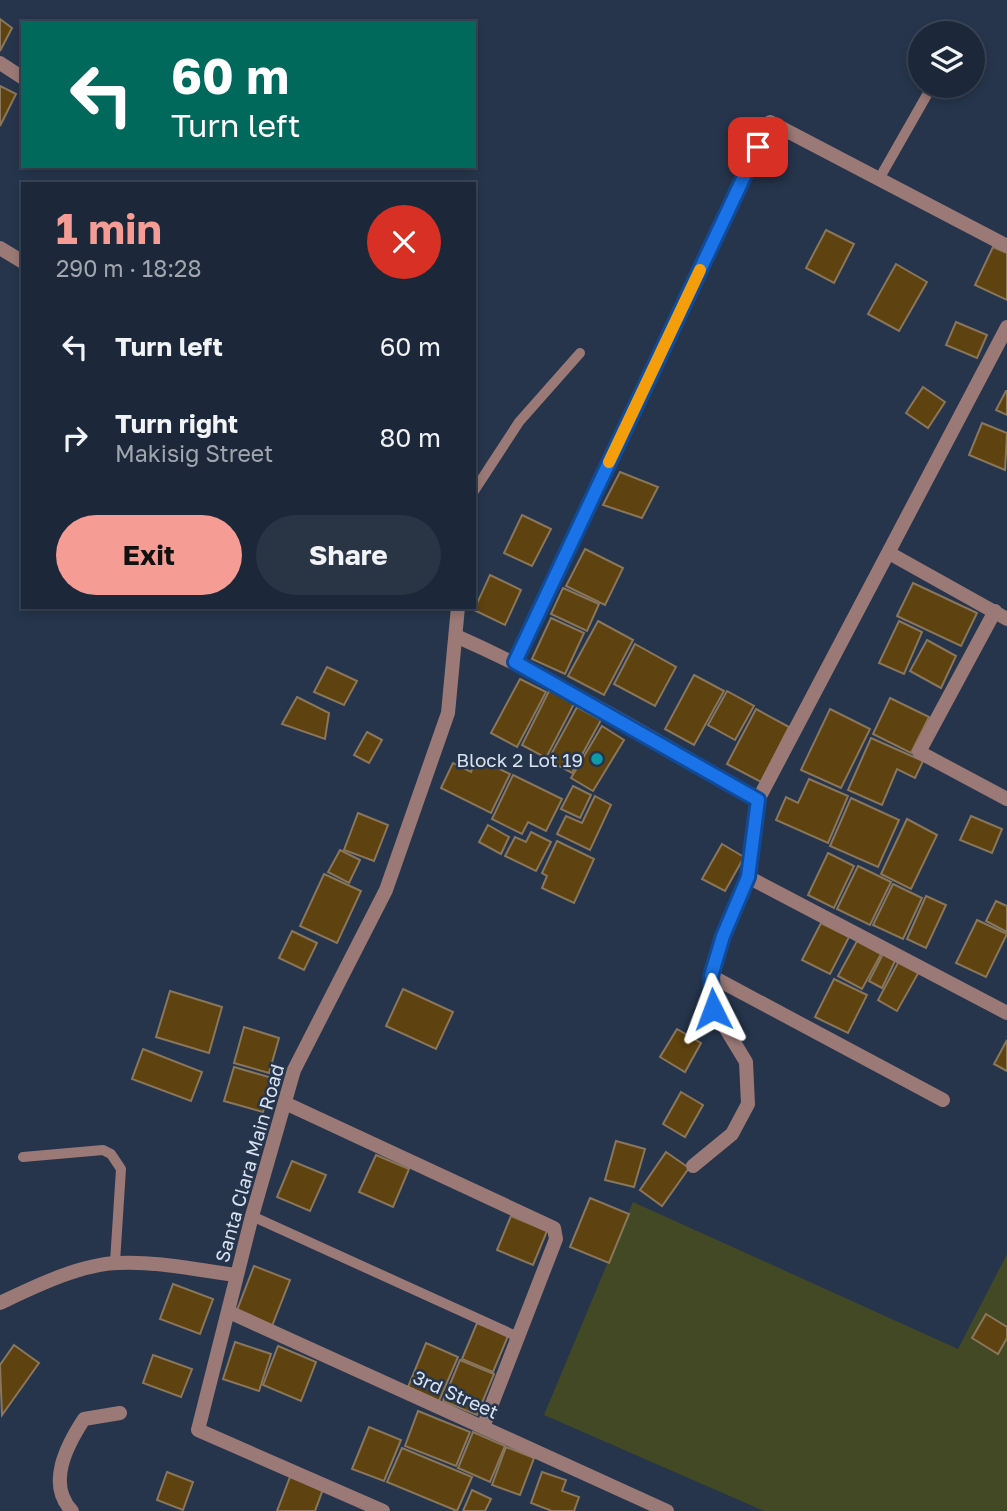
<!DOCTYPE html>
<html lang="en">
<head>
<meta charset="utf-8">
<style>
  :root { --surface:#1c2839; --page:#293444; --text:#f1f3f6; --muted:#a0a6ae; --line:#3a4453; --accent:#f59c95 }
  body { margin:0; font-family:"Golos Text",sans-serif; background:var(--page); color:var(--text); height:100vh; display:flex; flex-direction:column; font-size:26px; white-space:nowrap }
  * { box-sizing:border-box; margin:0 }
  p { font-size:23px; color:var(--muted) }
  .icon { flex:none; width:38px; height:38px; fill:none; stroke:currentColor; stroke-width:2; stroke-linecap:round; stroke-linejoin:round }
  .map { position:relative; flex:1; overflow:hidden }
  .side { position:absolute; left:21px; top:182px; width:455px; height:427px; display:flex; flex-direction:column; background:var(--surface); border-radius:0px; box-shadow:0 4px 10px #0003,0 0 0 2px var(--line) }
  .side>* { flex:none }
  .hud { position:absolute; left:21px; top:21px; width:455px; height:147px; border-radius:0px; box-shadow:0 4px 10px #0003,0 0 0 2px var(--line); background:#00695c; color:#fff; overflow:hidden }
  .fabs { position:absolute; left:908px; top:21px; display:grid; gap:14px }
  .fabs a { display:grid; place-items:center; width:77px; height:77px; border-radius:50%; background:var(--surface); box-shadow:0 4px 10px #0003,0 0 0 2px var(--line); font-size:35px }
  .pin { position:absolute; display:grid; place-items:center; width:60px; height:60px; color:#fff; margin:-30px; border-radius:14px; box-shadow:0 4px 10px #0006 }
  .me { position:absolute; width:77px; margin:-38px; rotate:357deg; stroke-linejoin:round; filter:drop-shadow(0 0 5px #0008) }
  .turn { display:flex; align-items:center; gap:24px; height:147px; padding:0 35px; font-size:32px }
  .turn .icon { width:91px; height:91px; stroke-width:2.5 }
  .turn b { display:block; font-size:49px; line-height:60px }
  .round { display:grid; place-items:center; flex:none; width:74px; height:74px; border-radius:37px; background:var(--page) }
  .summary { display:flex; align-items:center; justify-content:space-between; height:119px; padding:0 35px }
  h1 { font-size:42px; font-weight:700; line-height:52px; color:var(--accent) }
  .primary-button { display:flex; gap:14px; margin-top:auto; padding:14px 35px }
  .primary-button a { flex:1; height:80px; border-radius:42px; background:var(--accent); color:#111; font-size:28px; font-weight:700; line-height:80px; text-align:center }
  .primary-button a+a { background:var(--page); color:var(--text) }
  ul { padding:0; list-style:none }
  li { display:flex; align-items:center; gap:21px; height:91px; padding:0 35px }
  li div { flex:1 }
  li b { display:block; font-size:26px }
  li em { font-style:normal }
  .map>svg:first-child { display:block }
</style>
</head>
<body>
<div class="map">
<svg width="1007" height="1511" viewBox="0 0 1007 1511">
  <rect width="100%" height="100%" fill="#26354c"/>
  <polygon fill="#434924" points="633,1202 958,1349 1007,1254 1007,1511 764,1511 544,1415"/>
  <g fill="#5e420f" stroke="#89765b" stroke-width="2">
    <polygon points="0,19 12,28 0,51"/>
    <polygon points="0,86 16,94 0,126"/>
    <polygon points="826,230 854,244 834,283 806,268"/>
    <polygon points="993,247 1007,253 1007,300 975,285"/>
    <polygon points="896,264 927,282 899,331 868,314"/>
    <polygon points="956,322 987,335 977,358 946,345"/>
    <polygon points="923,387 945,402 928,428 906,413"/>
    <polygon points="1006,391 1007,391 1007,415 996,410"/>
    <polygon points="982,423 1007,433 1005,470 969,455"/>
    <polygon points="620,472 658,487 642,518 603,505"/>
    <polygon points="522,515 551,529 532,566 504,553"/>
    <polygon points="585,549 623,568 605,605 566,586"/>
    <polygon points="490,575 521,590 505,625 474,610"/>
    <polygon points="913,583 977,613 961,646 897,616"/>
    <polygon points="563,588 599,604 587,631 551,614"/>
    <polygon points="551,618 584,633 565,674 532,659"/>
    <polygon points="598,621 633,640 604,695 568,676"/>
    <polygon points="899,621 922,632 904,674 879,663"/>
    <polygon points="927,640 956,656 941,688 910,671"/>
    <polygon points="635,644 676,667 655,706 614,684"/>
    <polygon points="327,667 357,681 344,705 314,692"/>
    <polygon points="694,675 724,691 694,745 665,729"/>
    <polygon points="520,679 546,692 517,747 491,733"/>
    <polygon points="550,689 575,702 546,758 522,745"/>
    <polygon points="727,691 754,706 735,740 708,725"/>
    <polygon points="297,697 329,713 325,739 282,724"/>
    <polygon points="890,698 929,717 911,753 873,734"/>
    <polygon points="577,707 601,720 572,773 548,760"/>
    <polygon points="756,709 789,727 761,782 727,764"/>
    <polygon points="830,709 870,729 841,788 801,770"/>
    <polygon points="602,726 624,740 593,791 571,778"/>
    <polygon points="367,732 382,740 369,763 354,755"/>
    <polygon points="871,738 923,761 915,778 897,769 882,805 848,790"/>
    <polygon points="477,758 510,774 491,813 441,788 453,763 471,772"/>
    <polygon points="513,775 562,799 546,831 528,822 522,834 492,819"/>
    <polygon points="809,779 848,796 828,843 776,820 786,797 798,803"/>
    <polygon points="573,786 591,795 580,818 561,809"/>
    <polygon points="595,796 611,805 590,850 557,834 566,816 582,823"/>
    <polygon points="851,798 899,820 878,867 830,846"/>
    <polygon points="358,813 388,825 374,861 344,850"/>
    <polygon points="971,816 1002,829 992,853 960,840"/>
    <polygon points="907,819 937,835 911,889 881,874"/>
    <polygon points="488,825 509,837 501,854 479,842"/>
    <polygon points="531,832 551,842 536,871 505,856 515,837 526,842"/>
    <polygon points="557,841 594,859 574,903 542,888 547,876 542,873"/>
    <polygon points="722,844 744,857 725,891 702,879"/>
    <polygon points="340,850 360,860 349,883 328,872"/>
    <polygon points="828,853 854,866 834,908 808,895"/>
    <polygon points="858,866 891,882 870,925 837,909"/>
    <polygon points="324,874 361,891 337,943 300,926"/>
    <polygon points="893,884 922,898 903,939 873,925"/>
    <polygon points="926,896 946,905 926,948 907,939"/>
    <polygon points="996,901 1007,906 1007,932 986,921"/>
    <polygon points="977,920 1007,934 986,977 956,963"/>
    <polygon points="821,923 849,937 830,974 802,960"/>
    <polygon points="292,931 317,943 304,970 279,958"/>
    <polygon points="857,941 881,954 862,989 838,976"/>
    <polygon points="883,954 895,961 882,988 869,981"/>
    <polygon points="900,959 920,970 897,1011 878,1000"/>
    <polygon points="834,979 867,995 848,1033 815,1017"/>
    <polygon points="403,989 453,1012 436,1049 386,1026"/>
    <polygon points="170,991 222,1007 209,1053 156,1037"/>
    <polygon points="244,1027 279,1038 269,1073 234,1063"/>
    <polygon points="677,1029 701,1043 685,1072 660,1057"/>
    <polygon points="1007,1040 1007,1071 994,1064"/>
    <polygon points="143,1049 202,1072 191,1101 132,1079"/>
    <polygon points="234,1067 272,1078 263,1112 224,1101"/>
    <polygon points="681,1092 703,1105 685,1137 663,1124"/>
    <polygon points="616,1141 645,1149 634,1187 605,1180"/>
    <polygon points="666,1152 689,1168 662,1206 640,1190"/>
    <polygon points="376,1155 409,1169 393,1207 359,1192"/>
    <polygon points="292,1161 326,1175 310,1211 277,1197"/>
    <polygon points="590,1198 629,1214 609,1263 570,1247"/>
    <polygon points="511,1216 547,1231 533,1265 497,1250"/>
    <polygon points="254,1266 290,1280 272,1326 236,1313"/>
    <polygon points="173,1284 213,1299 200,1334 160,1319"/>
    <polygon points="986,1314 1007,1327 1007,1338 998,1354 972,1338"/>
    <polygon points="477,1323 508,1336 493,1372 462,1359"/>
    <polygon points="235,1342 271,1354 259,1391 223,1379"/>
    <polygon points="426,1343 458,1357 439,1401 408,1387"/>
    <polygon points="14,1345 39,1363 2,1415 0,1365"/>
    <polygon points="278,1346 316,1362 301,1401 263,1385"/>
    <polygon points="153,1355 192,1369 181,1397 143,1383"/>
    <polygon points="460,1360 494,1374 477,1415 443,1401"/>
    <polygon points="418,1411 470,1432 456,1466 405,1446"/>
    <polygon points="369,1427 401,1440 384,1481 352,1469"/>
    <polygon points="473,1432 505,1446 490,1482 458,1468"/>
    <polygon points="506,1447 534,1458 520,1495 492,1485"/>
    <polygon points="402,1448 472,1477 457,1511 387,1482"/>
    <polygon points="167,1472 193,1482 183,1510 157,1500"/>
    <polygon points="542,1472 566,1480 562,1491 579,1497 574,1511 552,1511 531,1503"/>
    <polygon points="290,1477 323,1489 315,1511 277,1511"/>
    <polygon points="472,1490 491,1499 485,1511 463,1511"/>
  </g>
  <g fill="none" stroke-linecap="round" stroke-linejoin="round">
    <g stroke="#9b7976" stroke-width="10">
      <polyline points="879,179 928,93"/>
      <polyline points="474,491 519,422 580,353"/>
      <polyline points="23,1157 103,1150 111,1154 121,1169 115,1262"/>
      <polyline points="252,1216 518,1337"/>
    </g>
    <g stroke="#9b7976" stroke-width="14">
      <polyline points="0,63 23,78"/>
      <polyline points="0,248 23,262"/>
      <polyline points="1007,327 758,800 748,877 1007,1013"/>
      <polyline points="889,553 1007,619"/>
      <polyline points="995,611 919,752 1007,799"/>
      <path d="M456,636C560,682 659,741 758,800"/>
      <polyline points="515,662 770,122 1007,246"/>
      <polyline points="711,976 943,1100"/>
      <polyline points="285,1103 554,1228 556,1239 483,1427"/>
      <polyline points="693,1166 732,1134 748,1104 746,1062 714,1009 711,976 723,936 748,877"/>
      <path d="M0,1303C34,1287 80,1264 118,1263C157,1261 197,1270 236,1275"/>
      <polyline points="229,1312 667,1511"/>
      <path d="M72,1511C46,1484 67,1445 84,1419L120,1413"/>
      <polyline points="383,1511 198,1430 252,1216 294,1070 386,890 448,713 458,607"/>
    </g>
  </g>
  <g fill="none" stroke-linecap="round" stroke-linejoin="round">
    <defs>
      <polyline id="route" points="713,1009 711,976 723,936 748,877 758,800 515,662 758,147"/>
    </defs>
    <use href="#route" stroke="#114b97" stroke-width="18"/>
    <use href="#route" stroke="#1a73e8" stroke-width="12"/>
    <polyline stroke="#f59e0b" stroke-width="12" points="609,462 700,270"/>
  </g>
  <circle fill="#0f9aa8" stroke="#26354c" stroke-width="2.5" cx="597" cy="759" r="7"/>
  <g text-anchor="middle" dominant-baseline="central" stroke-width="5" stroke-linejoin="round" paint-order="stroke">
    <g font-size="19" fill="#d8e2f1" stroke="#26354c" text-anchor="end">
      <text x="583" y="759">Block 2 Lot 19</text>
    </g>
    <g font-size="19" fill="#d8e2f1" stroke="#26354c">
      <text transform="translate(249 1163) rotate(-74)">Santa Clara Main Road</text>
      <text transform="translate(456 1394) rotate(24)">3rd Street</text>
    </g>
  </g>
</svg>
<div class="fabs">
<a><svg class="icon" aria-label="layers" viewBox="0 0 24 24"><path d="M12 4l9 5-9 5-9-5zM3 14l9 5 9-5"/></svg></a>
</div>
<div class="pin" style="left:758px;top:147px;background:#d93025"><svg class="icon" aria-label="arrive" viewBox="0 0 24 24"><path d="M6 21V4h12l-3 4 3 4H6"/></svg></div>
<svg class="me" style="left:713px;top:1009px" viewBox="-20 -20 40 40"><path d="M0-17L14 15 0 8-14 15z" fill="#1a73e8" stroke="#fff" stroke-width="4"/></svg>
<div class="hud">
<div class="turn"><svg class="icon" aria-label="left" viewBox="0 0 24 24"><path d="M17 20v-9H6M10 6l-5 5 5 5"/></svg><div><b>60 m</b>Turn left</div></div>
</div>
<section class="side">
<div class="summary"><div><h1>1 min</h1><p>290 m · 18:28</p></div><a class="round" style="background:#d93025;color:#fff"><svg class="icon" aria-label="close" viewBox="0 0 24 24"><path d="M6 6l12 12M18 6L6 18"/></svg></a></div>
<ul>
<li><svg class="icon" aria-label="left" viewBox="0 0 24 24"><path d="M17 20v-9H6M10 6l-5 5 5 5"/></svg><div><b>Turn left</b></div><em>60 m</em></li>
<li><svg class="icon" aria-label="right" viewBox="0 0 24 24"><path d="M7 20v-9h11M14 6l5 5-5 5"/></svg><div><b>Turn right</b><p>Makisig Street</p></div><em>80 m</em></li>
</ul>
<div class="primary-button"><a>Exit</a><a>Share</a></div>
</section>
</div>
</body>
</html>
